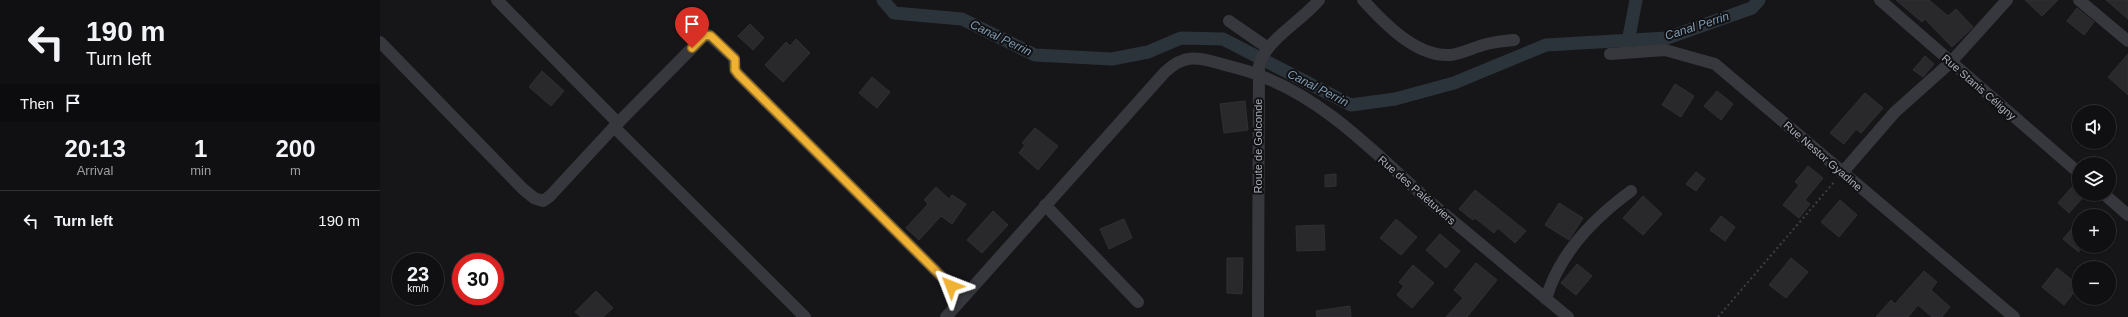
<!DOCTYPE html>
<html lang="en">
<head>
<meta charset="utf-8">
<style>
  :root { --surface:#101012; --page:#1e1e20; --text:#f1f3f6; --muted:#9c9d9f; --line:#303032 }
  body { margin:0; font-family:Arial,sans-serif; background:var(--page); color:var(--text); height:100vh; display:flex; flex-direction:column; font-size:15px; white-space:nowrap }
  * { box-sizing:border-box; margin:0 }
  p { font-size:13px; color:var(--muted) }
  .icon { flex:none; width:22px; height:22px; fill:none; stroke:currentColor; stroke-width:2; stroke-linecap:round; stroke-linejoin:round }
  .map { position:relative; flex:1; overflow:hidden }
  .sheet { display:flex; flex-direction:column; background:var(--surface); width:380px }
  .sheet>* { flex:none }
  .hud { background:#101012; color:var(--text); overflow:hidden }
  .controls { position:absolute; left:1692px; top:105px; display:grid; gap:8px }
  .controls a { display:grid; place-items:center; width:44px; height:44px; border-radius:50%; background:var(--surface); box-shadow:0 1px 3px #0004,0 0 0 1px var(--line); font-size:20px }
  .speed { position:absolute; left:12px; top:253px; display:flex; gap:8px; font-size:20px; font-weight:700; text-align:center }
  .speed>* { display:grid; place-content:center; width:52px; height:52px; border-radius:50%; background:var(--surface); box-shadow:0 1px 3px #0004,0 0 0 1px var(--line); line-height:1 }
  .speed small { font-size:10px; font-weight:400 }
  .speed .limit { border:6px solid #d22; background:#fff; color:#111 }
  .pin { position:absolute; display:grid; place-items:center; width:34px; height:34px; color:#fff; margin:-41px -17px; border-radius:50% 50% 50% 0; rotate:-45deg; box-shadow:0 0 4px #0007 }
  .pin .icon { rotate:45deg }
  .me { position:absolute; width:44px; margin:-22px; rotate:315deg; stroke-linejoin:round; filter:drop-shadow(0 0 3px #0008) }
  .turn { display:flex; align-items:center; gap:14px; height:84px; padding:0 20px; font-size:18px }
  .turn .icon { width:52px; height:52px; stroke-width:2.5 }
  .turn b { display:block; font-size:28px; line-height:34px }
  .then { display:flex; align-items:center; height:38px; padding:0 20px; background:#0003; gap:8px; font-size:15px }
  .eta { display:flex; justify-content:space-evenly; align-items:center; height:68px; text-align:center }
  .eta b { font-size:24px; font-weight:700; line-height:28px }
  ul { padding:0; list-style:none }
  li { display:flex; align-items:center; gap:12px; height:60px; padding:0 20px; border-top:1px solid var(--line) }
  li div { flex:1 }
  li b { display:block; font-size:15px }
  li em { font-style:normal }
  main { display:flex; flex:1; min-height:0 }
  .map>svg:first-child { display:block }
</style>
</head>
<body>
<main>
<section class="sheet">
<div class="hud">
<div class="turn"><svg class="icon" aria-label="left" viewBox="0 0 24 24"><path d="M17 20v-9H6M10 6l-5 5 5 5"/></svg><div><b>190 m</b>Turn left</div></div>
<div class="then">Then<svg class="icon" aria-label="arrive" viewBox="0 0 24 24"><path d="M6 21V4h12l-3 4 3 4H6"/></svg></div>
</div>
<div class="eta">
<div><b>20:13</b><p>Arrival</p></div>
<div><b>1</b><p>min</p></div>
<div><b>200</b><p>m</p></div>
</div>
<ul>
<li><svg class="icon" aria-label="left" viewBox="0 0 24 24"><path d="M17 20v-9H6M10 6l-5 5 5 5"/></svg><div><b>Turn left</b></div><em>190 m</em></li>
</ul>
</section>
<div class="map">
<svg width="1748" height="317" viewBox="0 0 1748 317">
  <rect width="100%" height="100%" fill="#161618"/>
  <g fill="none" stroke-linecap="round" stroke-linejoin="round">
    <g stroke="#2c343b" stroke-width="13">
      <polyline points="503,0 514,13 582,19 655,55 732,59 768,52 801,38 843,39 971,105 1015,99 1074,83 1166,45 1287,38 1372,8 1379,0"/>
      <polyline points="1248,42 1256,0"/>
    </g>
  </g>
  <g fill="#29292c" stroke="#303034">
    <polygon points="1516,0 1549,0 1568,16 1576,9 1593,27 1572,47 1545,19 1542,22"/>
    <polygon points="1645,0 1678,0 1662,16"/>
    <polygon points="1726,0 1748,0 1748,19"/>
    <polygon points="1697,8 1714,22 1704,35 1687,21"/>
    <polygon points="370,24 384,38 373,50 358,36"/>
    <polygon points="416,39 430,53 403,82 385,65 406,42 410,46"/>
    <polygon points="1748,54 1748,95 1728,77"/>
    <polygon points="1545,56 1554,64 1543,77 1533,70"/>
    <polygon points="162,71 184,91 171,106 149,87"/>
    <polygon points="492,77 510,92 497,108 479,93"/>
    <polygon points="1295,84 1314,96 1301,117 1282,105"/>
    <polygon points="1337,91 1353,104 1341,120 1324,106"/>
    <polygon points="1485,93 1503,108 1481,133 1476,129 1464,144 1450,133"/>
    <polygon points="865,101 868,130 844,133 840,104"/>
    <polygon points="655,128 678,146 658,170 639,153 645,145 642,143"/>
    <polygon points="1428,166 1443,178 1425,200 1430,204 1419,218 1403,205 1419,185 1415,182"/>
    <polygon points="1316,172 1325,179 1316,191 1306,184"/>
    <polygon points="956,174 956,186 945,187 945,175"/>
    <polygon points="1698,180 1699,194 1706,194 1689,213 1678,203"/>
    <polygon points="556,187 569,199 572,195 586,204 572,224 561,216 539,240 526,228 548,204 544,200"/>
    <polygon points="1095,190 1146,231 1135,243 1118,228 1114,233 1095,218 1093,220 1079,209"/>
    <polygon points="1263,196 1282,214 1263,235 1243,218"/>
    <polygon points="1460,200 1477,215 1459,237 1441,222"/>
    <polygon points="1179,203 1203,218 1189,240 1165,225"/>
    <polygon points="613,211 628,225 602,253 587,240"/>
    <polygon points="1341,216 1355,227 1345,241 1330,230"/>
    <polygon points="744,219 752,238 729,249 720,229"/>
    <polygon points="1016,219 1037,237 1021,255 1000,238"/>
    <polygon points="1699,220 1699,252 1683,239"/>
    <polygon points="944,225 945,250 917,251 916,226"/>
    <polygon points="1060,234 1080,251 1066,268 1046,250"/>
    <polygon points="847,258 863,258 862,294 847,293"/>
    <polygon points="1411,258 1428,272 1406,298 1389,285"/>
    <polygon points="1096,263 1117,280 1087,317 1066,317 1083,298 1074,290"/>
    <polygon points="1197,264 1212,276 1196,295 1181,283"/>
    <polygon points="1033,265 1054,283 1032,308 1017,295 1024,286 1019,282"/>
    <polygon points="1677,268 1699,286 1684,305 1662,287"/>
    <polygon points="1544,271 1557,282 1551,290 1570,307 1562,317 1552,317 1538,305 1528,317 1496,317 1511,300 1515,304"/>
    <polygon points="216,291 233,308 223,317 201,317 195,312"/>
    <polygon points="970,306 971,317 937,317 936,311"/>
  </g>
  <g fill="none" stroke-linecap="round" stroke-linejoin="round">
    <polyline stroke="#3d3f44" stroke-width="2" stroke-dasharray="2 3" stroke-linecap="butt" points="1338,317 1455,181"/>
    <g stroke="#37383d" stroke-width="12">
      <polyline points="117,0 238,123"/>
      <path d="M983,0C1004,23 1036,57 1070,55C1082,54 1092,48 1103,45C1113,42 1123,41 1134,40"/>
      <polyline points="1500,0 1699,173"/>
      <polyline points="1699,0 1748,41"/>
      <polyline points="849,21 888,48"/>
      <polyline points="0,42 143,189 154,198 163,201 170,196 234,127 323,37 329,35 354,58 355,70 358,74 582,297"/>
      <polyline points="1230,54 1285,50 1335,64 1634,317"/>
      <polyline points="234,127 425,317"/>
      <polyline points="1462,173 1515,112 1571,62 1627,0"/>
      <polyline points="1724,194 1748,215"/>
      <polyline points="665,205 758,302"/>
      <path d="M1166,299C1179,254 1214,218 1251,191"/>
      <path d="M566,317L785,72C807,51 823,59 849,66C859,69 869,71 878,75C948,100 1000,159 1055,206C1099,243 1144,280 1188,317"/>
      <path d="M878,317L879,66C885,40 922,21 939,0"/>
    </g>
  </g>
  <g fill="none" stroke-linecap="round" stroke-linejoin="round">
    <defs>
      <polyline id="route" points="312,48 325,35 331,36 355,59 355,70 358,74 571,286"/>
    </defs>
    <use href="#route" stroke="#9c7422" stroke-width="10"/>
    <use href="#route" stroke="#f0b235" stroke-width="7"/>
  </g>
  <g text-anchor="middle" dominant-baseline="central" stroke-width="4" stroke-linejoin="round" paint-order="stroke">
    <g font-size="11" fill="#a8adb7" stroke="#111113">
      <text transform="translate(1599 87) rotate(41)">Rue Stanis Céligny</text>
      <text transform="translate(878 146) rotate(-90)">Route de Golconde</text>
      <text transform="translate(1443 156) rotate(41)">Rue Nestor Gyadine</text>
      <text transform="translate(1037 190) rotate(41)">Rue des Palétuviers</text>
    </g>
    <g font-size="12" font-style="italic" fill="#7f9ab2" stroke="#111113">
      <text transform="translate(1317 26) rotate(-18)">Canal Perrin</text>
      <text transform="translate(621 38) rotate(26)">Canal Perrin</text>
      <text transform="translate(938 88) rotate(27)">Canal Perrin</text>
    </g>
  </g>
</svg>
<div class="controls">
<a><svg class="icon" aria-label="sound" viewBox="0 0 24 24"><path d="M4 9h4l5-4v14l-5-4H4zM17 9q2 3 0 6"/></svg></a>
<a><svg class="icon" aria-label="layers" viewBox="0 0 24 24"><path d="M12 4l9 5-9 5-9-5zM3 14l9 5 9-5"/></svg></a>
<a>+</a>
<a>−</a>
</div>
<div class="speed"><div>23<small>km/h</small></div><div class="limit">30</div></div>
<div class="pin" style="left:312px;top:48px;background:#d93025"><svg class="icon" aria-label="arrive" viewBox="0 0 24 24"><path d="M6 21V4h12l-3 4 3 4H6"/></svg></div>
<svg class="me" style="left:571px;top:286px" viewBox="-20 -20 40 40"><path d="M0-17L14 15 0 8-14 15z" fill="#f0b235" stroke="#fff" stroke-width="4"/></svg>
</div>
</main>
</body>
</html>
